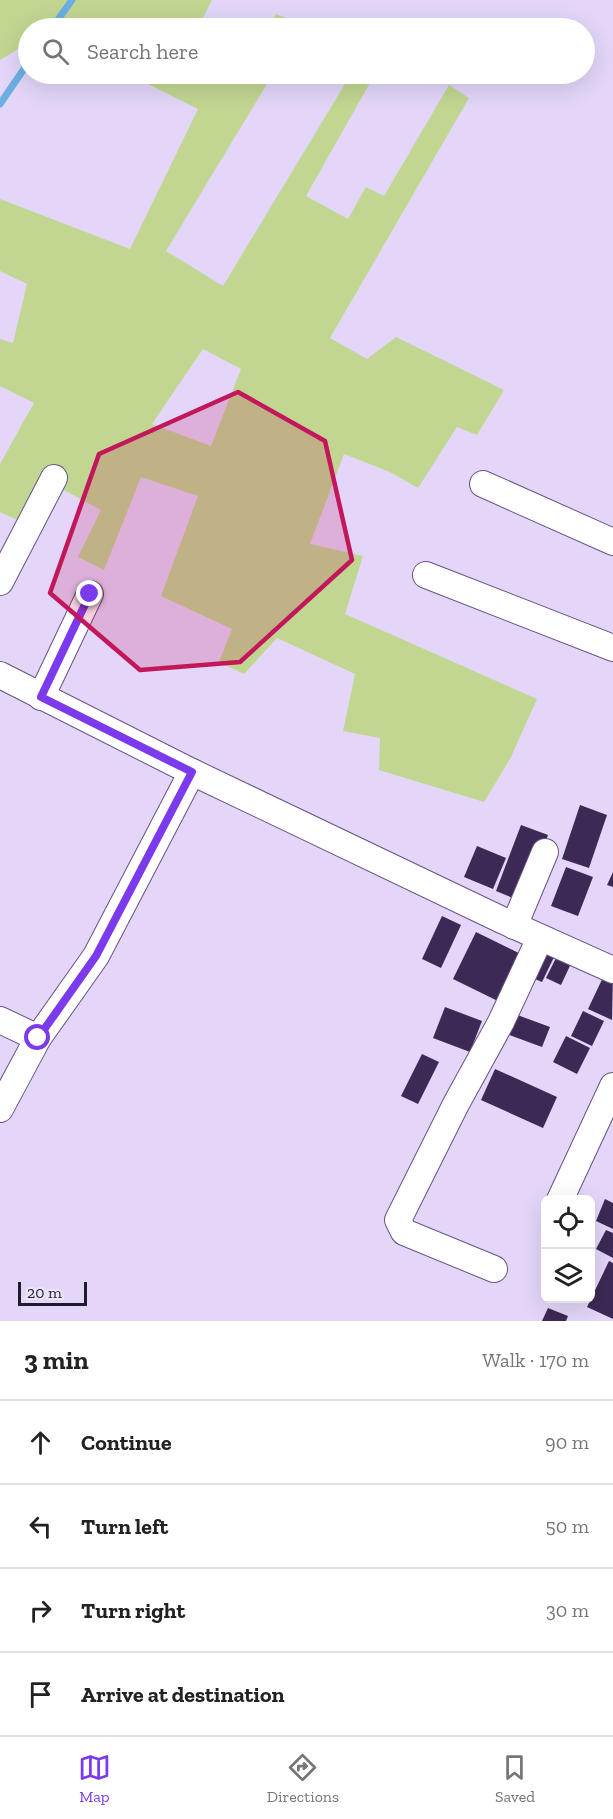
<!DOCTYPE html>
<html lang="en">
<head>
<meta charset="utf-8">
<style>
	:root { --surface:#fff; --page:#f2f2f2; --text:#222; --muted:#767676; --line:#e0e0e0; --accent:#7c3aed }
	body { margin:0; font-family:"Zilla Slab",serif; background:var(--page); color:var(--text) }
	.controls { position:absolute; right:18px; bottom:18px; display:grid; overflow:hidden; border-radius:9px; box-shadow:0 6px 24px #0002 }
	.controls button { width:54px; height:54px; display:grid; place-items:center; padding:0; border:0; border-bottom:2px solid var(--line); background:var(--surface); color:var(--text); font:30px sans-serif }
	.scale { position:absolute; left:18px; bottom:15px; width:69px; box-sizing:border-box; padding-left:6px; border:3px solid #231a2f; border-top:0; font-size:16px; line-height:21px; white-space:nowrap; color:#231a2f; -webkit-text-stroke:4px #eee6fd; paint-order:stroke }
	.stop { position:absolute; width:18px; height:18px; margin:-14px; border:4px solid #7c3aed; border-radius:50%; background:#fff }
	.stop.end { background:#7c3aed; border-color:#fff; box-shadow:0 2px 6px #0008 }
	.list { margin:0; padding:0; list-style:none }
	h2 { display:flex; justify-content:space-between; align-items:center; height:78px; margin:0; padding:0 24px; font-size:26px }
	h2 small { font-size:20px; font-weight:400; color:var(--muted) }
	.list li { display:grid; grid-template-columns:39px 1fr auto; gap:18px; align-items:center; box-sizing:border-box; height:84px; padding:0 24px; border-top:2px solid var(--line) }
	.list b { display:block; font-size:22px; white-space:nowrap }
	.list em { font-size:20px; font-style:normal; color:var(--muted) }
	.icon { flex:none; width:33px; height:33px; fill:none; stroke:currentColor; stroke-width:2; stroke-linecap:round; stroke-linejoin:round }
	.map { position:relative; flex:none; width:613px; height:1321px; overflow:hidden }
	.search { position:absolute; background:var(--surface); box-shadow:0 6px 24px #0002; left:18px; right:18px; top:18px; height:66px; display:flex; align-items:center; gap:15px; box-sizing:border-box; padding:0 21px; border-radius:33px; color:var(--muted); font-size:22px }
	.sheet { height:414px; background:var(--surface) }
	nav { display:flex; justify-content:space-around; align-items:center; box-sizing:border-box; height:84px; border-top:2px solid var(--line); background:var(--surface); font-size:16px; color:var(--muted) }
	nav a { display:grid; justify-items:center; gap:3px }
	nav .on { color:var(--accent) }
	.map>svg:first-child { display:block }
	.green { fill:#c1d791; fill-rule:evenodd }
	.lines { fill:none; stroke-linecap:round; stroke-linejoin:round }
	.stream { stroke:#6bafe3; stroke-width:7 }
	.building { fill:#3c2956 }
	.minor-casing { stroke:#685385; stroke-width:28 }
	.minor { stroke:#fff; stroke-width:26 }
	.route { stroke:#7c3aed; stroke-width:8 }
	.marked { fill:#c2185b; fill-opacity:0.2; stroke:#c2185b; stroke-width:4.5; stroke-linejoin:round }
</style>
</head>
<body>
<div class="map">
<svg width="613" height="1321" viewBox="0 0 613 1321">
	<rect width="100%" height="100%" fill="#e3d6f9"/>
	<g class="green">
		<path d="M 0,0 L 212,0 L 198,28 L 28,28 L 28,43 L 0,60 Z"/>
		<path d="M 276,14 L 303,25 L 301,28 L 268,28 Z"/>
		<path d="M 128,74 L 273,74 L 166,251 L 223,286 L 351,74 L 375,74 L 306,196 L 348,219 L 366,187 L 384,196 L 449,85 L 469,98 L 330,338 L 367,359 L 396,337 L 504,390 L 477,435 L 457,427 L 418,488 L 390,472 L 344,454 L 310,544 L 363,556 L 345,614 L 537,699 L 510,759 L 484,802 L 379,770 L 380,738 L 343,731 L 355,674 L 277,638 L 244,674 L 219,662 L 232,629 L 161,596 L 198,496 L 141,477 L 104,570 L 78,557 L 101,510 L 49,482 L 24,523 L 0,512 L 0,464 L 34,403 L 0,386 L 0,339 L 13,343 L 27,284 L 0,271 L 0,199 L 130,249 L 198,109 ZM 203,349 L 241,369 L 211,446 L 152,424 Z"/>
	</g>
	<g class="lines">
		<g class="stream">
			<path d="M 52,28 L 72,0"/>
			<path d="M 0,104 L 28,63"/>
		</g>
	</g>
	<g class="building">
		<path d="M 580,805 L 607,815 L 589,868 L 562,859 Z"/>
		<path d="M 521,825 L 548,835 L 523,902 L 496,891 Z"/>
		<path d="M 477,846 L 506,858 L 493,889 L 464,877 Z"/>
		<path d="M 566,867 L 593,877 L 578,916 L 551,906 Z"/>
		<path d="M 613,872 L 613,887 L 607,885 Z"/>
		<path d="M 442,916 L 461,925 L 441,968 L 422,959 Z"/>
		<path d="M 476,932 L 529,958 L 506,1005 L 453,979 Z"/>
		<path d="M 544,947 L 556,953 L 542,982 L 530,977 Z"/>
		<path d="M 561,948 L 575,955 L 561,985 L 546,978 Z"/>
		<path d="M 607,969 L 613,972 L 612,1020 L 588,1009 Z"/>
		<path d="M 445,1007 L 482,1021 L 470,1052 L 433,1038 Z"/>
		<path d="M 583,1011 L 604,1021 L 592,1046 L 571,1036 Z"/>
		<path d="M 512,1013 L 550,1027 L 542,1047 L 504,1033 Z"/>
		<path d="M 566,1036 L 590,1048 L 577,1074 L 553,1062 Z"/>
		<path d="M 422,1054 L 439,1062 L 418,1104 L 401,1096 Z"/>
		<path d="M 495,1069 L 557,1097 L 543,1128 L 481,1100 Z"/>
		<path d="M 605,1199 L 613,1203 L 613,1229 L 596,1221 Z"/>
		<path d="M 606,1230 L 613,1233 L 613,1258 L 596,1249 Z"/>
		<path d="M 609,1261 L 613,1263 L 613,1319 L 587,1307 Z"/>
		<path d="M 548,1308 L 568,1316 L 566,1321 L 542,1321 Z"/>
	</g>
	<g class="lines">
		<g class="minor-casing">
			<g id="minor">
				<path d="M 483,484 L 613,542"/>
				<path d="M 426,575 L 613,648"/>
				<path d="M 0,582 L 54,478"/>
				<path d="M 0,675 L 192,772 L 504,921 L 613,970"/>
				<path d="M 41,697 L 90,594"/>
				<path d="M 514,926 L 545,852"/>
				<path d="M 0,1020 L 38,1038"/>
				<path d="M 0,1109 L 38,1038 L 96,956 L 192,772"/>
				<path d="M 560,1200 L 613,1086"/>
				<path d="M 494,1269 L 404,1232 L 398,1220 L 456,1104 L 501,1022 L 540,938"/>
			</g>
		</g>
		<use href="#minor" class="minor"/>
	</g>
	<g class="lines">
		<path class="route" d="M 38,1038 L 96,956 L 192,772 L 41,697 L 90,594"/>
	</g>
	<path class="marked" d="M 238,392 L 325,441 L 352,560 L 240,662 L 140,670 L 50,593 L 99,454 Z"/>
</svg>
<div class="controls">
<button><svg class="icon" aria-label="locate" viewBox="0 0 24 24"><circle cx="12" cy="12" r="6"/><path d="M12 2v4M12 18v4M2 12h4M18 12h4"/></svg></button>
<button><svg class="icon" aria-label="layers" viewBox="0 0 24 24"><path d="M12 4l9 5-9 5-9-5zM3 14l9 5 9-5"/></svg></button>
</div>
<div class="scale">20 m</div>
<div class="stop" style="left:38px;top:1038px"></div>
<div class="stop end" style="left:90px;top:594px"></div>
<div class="search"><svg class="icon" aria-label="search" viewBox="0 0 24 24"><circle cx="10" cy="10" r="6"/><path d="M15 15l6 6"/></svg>Search here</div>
</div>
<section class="sheet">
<h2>3 min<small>Walk · 170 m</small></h2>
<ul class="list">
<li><svg class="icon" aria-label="ahead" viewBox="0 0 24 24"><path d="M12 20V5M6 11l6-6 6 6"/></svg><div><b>Continue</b></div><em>90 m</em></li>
<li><svg class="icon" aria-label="left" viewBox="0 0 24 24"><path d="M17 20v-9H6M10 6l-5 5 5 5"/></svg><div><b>Turn left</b></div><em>50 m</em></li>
<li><svg class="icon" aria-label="right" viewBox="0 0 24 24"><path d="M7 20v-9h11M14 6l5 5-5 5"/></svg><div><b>Turn right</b></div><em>30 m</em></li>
<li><svg class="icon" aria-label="arrive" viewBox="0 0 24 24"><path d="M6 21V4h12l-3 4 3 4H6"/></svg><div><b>Arrive at destination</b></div></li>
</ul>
</section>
<nav>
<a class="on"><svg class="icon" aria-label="map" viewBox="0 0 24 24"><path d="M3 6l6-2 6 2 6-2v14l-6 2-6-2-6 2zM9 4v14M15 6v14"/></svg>Map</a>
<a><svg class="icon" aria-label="directions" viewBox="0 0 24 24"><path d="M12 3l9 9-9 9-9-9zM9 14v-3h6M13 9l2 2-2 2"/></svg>Directions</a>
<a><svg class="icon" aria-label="saved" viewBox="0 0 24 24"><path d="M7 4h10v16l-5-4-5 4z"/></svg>Saved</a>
</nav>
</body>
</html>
